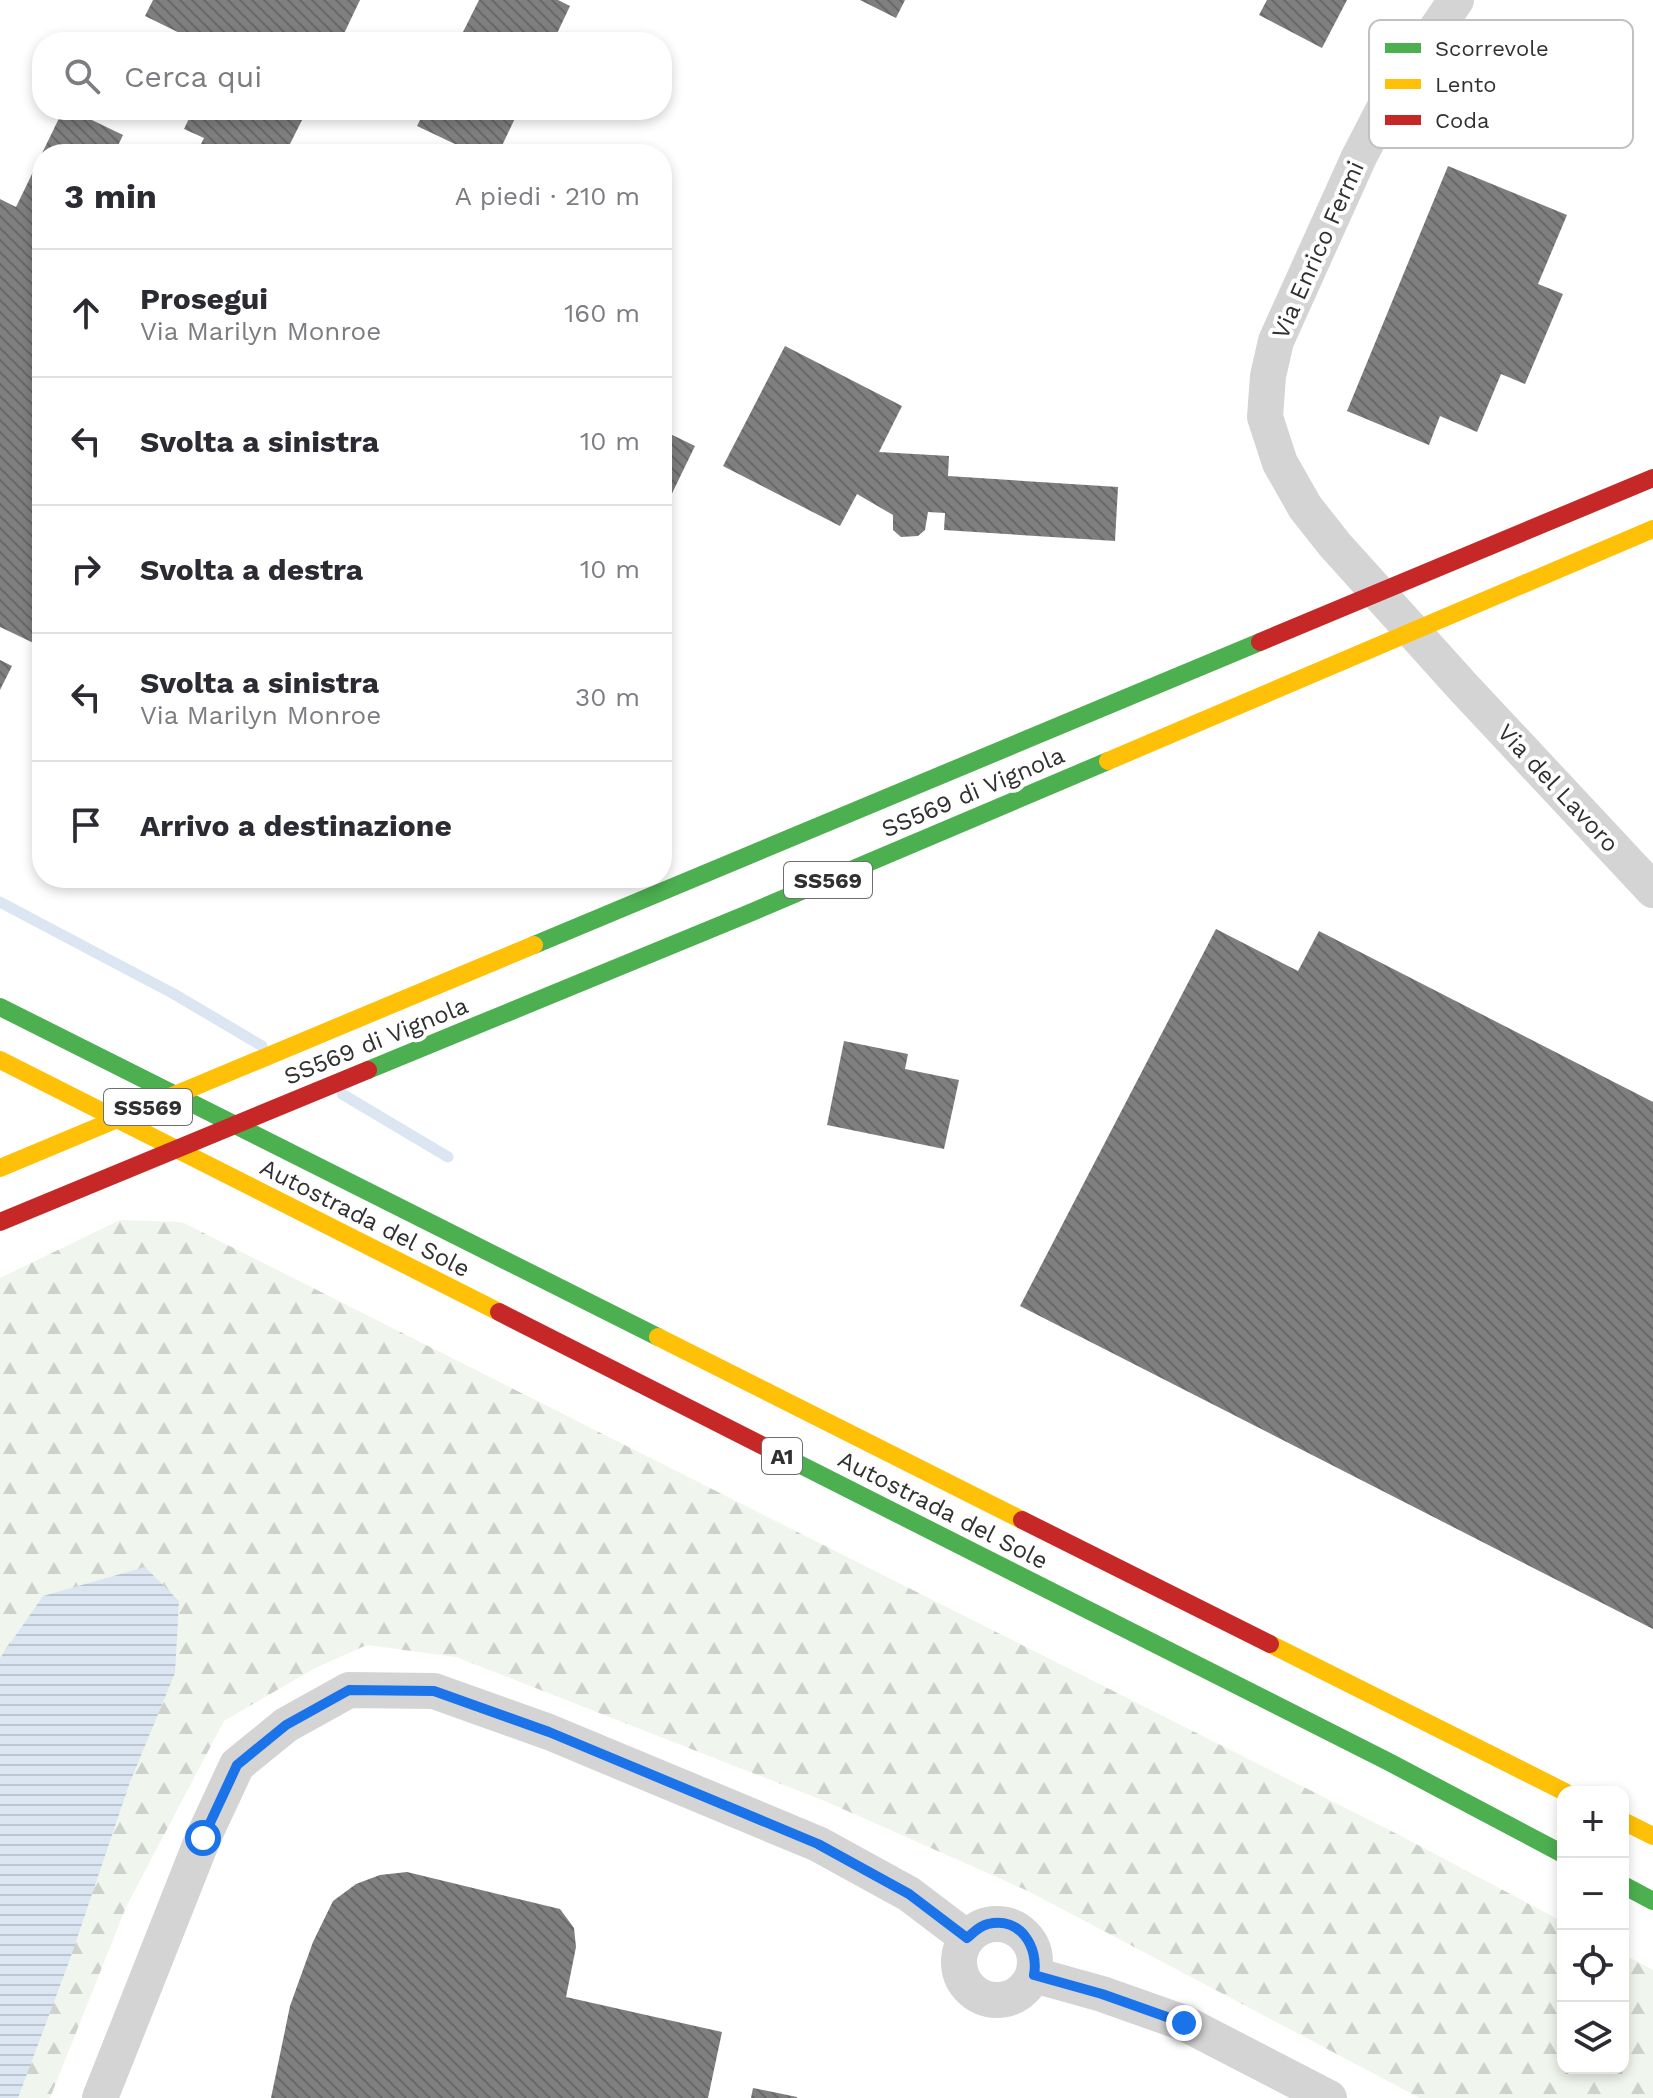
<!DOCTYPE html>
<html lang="it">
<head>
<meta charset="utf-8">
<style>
	:root { --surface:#fff; --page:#f2f2f3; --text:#2b2b33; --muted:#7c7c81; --line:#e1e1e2 }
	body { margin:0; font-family:"Work Sans",sans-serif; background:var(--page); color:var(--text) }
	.controls { position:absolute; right:24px; bottom:24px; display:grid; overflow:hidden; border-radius:16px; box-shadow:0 4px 12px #0003 }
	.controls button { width:72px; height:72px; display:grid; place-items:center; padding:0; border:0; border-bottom:2px solid var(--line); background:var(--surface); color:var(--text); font:40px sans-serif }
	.stop { position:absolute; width:24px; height:24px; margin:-18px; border:6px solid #1a73e8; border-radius:50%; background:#fff }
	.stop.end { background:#1a73e8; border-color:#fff; box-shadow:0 2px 8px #0008 }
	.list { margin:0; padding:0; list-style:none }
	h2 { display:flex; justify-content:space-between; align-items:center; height:104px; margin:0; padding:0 32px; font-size:34px }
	h2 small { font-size:26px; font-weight:400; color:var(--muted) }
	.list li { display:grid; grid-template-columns:52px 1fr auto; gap:24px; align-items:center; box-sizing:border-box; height:128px; padding:0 32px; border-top:2px solid var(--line) }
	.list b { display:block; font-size:30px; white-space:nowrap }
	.list p { margin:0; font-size:26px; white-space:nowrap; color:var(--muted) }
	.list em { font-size:26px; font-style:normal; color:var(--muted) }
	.icon { flex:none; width:44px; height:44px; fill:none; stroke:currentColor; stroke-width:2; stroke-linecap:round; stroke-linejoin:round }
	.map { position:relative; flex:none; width:1653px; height:2098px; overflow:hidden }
	.search { position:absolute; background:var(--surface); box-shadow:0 4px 12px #0003; left:32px; top:32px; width:640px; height:88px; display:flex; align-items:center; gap:20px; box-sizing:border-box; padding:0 28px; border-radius:32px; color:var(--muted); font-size:30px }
	.panel { position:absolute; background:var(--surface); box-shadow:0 4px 12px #0003; left:32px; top:144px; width:640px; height:744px; border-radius:32px }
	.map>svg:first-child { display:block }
	.forest { fill:url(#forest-firs) }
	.water { fill:url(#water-rules) }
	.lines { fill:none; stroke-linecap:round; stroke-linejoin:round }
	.stream { stroke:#dbe6f2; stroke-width:11 }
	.building { fill:url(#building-back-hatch) }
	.street { stroke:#d4d4d4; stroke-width:36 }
	.fast { stroke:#4caf50; stroke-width:18 }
	.slow { stroke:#ffc107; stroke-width:18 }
	.jam { stroke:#c62828; stroke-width:18 }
	.fast-bridge { stroke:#4caf50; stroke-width:18 }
	.slow-bridge { stroke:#ffc107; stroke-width:18 }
	.jam-bridge { stroke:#c62828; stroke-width:18 }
	.route { stroke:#1a73e8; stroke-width:10 }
	.labels { text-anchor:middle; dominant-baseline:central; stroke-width:8; stroke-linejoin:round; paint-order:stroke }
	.shield { fill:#fff; stroke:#6e6e6e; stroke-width:2 }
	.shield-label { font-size:22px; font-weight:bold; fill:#303030 }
	.street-label { font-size:24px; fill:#303030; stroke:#fff }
	.key { fill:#fff; stroke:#c1c1c1; stroke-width:2 }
	.key-label { font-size:22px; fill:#303030 }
</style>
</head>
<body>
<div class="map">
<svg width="1653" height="2098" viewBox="0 0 1653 2098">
	<defs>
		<pattern id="forest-firs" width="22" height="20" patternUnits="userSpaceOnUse" patternTransform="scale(2)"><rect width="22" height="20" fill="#f0f5ed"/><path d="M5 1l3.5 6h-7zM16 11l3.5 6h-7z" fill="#ced2cc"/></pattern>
		<pattern id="water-rules" width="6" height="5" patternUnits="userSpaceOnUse" patternTransform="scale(2)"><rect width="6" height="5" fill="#dbe6f2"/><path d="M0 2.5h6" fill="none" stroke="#bcc6d0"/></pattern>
		<pattern id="building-back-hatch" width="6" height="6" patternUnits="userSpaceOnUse" patternTransform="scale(2)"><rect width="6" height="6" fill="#7f7f7f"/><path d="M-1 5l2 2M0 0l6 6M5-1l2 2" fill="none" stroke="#686868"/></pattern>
	</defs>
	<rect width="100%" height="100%" fill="#fff"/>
	<path class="forest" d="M 120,1220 L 182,1222 L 1401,1836 L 1563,1922 L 1563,2068 L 1623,2068 L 1623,1954 L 1653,1970 L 1653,2098 L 1420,2098 L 1028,1891 L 827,1802 L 456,1657 L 367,1645 L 315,1668 L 224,1721 L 126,1907 L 50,2098 L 0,2098 L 0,1278 Z"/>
	<path class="water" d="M 145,1567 L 179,1601 L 175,1673 L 130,1782 L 70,1959 L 18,2098 L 0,2098 L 0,1658 L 43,1596 Z"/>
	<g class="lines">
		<g class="stream">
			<path d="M 0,902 L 174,994 L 262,1046"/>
			<path d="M 342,1094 L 448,1157"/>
		</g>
	</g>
	<g class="building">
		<path d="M 153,0 L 360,0 L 340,42 L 198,42 L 145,16 Z"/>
		<path d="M 479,0 L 558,0 L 570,6 L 553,42 L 458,42 Z"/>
		<path d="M 860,0 L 905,0 L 896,18 Z"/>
		<path d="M 1267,0 L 1347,0 L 1322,48 L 1259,15 Z"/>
		<path d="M 63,110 L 71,110 L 123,135 L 114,154 L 42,154 L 42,647 L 0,627 L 0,199 L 16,207 Z"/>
		<path d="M 193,110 L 307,110 L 285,154 L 196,154 L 204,138 L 184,129 Z"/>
		<path d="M 425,110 L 519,110 L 498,154 L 476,154 L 417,126 Z"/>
		<path d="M 1448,166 L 1567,215 L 1538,284 L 1563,294 L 1525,384 L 1501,374 L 1477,432 L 1440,416 L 1429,445 L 1347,411 Z"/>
		<path d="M 785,346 L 902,406 L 879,452 L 949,456 L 948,476 L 1118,487 L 1115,541 L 944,530 L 945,513 L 928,512 L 925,530 L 918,536 L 901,537 L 893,530 L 893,515 L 857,494 L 840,526 L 723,466 Z"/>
		<path d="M 662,430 L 695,446 L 662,514 Z"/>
		<path d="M 0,660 L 12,666 L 0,690 Z"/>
		<path d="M 1216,929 L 1298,971 L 1319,931 L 1653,1102 L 1653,1629 L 1020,1306 Z"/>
		<path d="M 844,1041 L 908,1054 L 905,1069 L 959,1080 L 944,1149 L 827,1125 Z"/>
		<path d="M 407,1872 L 560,1909 L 574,1928 L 576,1947 L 566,1997 L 722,2032 L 708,2098 L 271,2098 L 290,2006 L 313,1942 L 333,1901 L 356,1884 L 380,1875 Z"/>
		<path d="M 753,2088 L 797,2097 L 797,2098 L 751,2098 Z"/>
	</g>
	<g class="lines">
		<g class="street">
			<path d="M 1456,0 L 1390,97 L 1359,157 L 1276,341 L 1268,376 L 1265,417 L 1280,463 L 1305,507 L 1335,545 L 1463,687 L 1653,890"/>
			<circle cx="997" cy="1962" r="38"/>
			<path d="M 1034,1975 L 1102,1994 L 1184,2023 L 1329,2098"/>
			<path d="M 100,2098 L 203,1838 L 237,1765 L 286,1725 L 349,1690 L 434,1691 L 549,1732 L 818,1844 L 909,1894 L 967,1938"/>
		</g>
		<g class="fast">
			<path d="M 0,1007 L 658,1337"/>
			<path d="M 791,1460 L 1389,1762 L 1563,1854"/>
			<path d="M 1623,1885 L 1653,1901"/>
		</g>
		<g class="slow">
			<path d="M 0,1060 L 499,1312"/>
			<path d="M 658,1337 L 1022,1520"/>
			<path d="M 1270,1644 L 1565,1792"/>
			<path d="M 1623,1821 L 1653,1836"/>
		</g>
		<g class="jam">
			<path d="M 499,1312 L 791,1460"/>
			<path d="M 1022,1520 L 1270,1644"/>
		</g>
		<g class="fast-bridge">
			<path d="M 534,945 L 1260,642"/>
			<path d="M 368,1070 L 745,915 L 1108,761"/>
		</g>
		<g class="slow-bridge">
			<path d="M 1108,761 L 1653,529"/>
			<path d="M 0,1168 L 534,945"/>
		</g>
		<g class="jam-bridge">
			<path d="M 1260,642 L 1653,478"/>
			<path d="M 0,1222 L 368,1070"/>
		</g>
	</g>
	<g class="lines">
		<path class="route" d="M 203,1838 L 237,1765 L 286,1725 L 349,1690 L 434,1691 L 549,1732 L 818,1844 L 909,1894 L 967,1938 C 973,1933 979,1926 988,1924 C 1020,1916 1039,1947 1034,1975 L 1102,1994 L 1184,2023"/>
	</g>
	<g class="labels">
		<g class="shield">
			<rect x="784" y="862" width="88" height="36" rx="6"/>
			<rect x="104" y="1089" width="88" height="36" rx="6"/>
			<rect x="762" y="1438" width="40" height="36" rx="6"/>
		</g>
		<g class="shield-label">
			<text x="828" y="880">SS569</text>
			<text x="148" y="1107">SS569</text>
			<text x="782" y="1456">A1</text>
		</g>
		<g class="street-label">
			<text transform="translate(1318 250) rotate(-66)">Via Enrico Fermi</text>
			<text transform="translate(1558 788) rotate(47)">Via del Lavoro</text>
			<text transform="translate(973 792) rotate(-23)">SS569 di Vignola</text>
			<text transform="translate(376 1041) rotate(-22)">SS569 di Vignola</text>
			<text transform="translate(365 1218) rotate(27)">Autostrada del Sole</text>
			<text transform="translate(943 1510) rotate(27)">Autostrada del Sole</text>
		</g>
	</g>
	<rect x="1369" y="20" width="264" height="128" rx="12" class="key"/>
	<rect x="1385" y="43" width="36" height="10" fill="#4caf50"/>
	<rect x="1385" y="79" width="36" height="10" fill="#ffc107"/>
	<rect x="1385" y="115" width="36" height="10" fill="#c62828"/>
	<g class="key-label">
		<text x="1435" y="56">Scorrevole</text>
		<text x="1435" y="92">Lento</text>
		<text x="1435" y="128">Coda</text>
	</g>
</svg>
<div class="controls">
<button>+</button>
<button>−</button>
<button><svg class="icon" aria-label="locate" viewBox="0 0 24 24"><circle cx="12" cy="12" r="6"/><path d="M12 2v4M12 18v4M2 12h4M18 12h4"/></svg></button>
<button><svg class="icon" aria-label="layers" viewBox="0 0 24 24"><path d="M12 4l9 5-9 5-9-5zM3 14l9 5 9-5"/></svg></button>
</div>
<div class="stop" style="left:203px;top:1838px"></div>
<div class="stop end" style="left:1184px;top:2023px"></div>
<div class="search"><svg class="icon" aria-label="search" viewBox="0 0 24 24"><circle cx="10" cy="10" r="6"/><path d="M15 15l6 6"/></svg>Cerca qui</div>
<section class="panel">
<h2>3 min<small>A piedi · 210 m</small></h2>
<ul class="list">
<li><svg class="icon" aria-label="ahead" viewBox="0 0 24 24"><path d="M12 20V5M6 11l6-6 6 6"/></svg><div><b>Prosegui</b><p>Via Marilyn Monroe</p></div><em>160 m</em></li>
<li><svg class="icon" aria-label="left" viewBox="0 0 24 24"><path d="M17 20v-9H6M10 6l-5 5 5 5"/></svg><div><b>Svolta a sinistra</b></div><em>10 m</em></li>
<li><svg class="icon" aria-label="right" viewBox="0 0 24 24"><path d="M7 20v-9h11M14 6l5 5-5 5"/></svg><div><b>Svolta a destra</b></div><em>10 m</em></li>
<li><svg class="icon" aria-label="left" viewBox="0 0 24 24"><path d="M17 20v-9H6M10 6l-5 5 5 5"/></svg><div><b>Svolta a sinistra</b><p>Via Marilyn Monroe</p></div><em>30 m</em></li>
<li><svg class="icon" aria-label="arrive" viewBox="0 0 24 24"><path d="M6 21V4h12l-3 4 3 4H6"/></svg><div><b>Arrivo a destinazione</b></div></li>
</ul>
</section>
</div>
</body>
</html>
